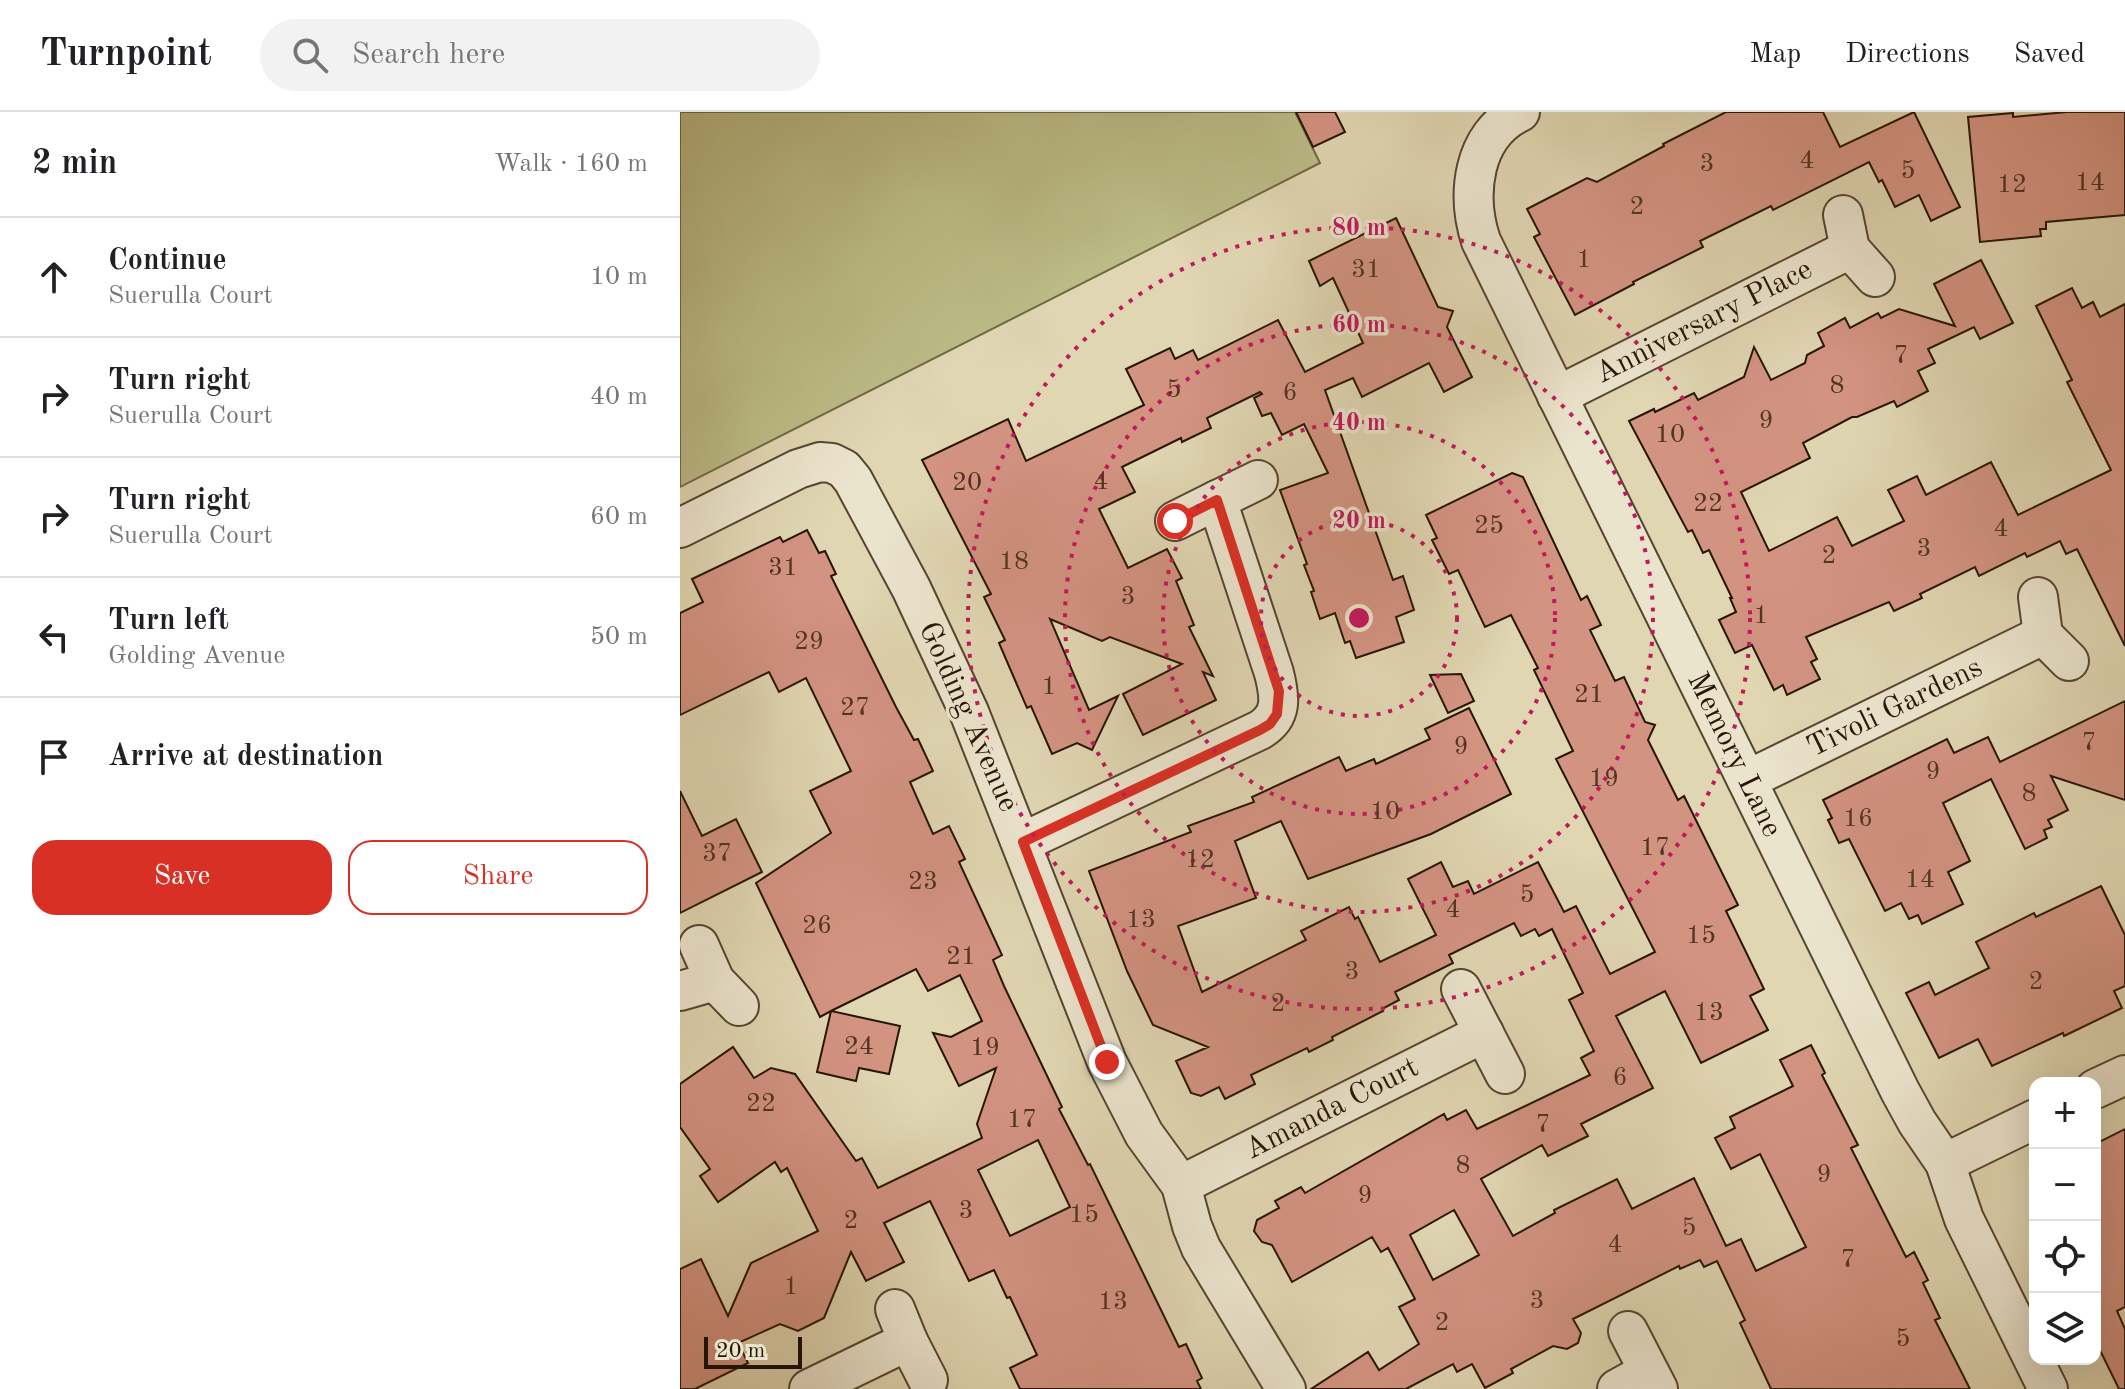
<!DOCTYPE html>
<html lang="en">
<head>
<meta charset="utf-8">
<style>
	:root { --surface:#fff; --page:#f2f2f2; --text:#202124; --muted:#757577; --line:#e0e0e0; --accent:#d93025 }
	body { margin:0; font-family:"Old Standard TT",serif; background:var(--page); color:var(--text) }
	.controls { position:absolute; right:24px; bottom:24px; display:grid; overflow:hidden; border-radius:16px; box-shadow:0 8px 32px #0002 }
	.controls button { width:72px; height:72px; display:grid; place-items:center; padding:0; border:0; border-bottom:2px solid var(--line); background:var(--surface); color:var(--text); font:40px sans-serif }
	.scale { position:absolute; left:24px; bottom:20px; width:98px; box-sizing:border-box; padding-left:8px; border:4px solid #271504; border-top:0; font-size:22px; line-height:28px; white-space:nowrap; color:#271504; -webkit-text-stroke:6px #ebe4cd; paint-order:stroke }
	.stop { position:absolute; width:24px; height:24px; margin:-18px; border:6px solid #d93025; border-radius:50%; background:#fff }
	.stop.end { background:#d93025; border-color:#fff; box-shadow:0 2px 8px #0008 }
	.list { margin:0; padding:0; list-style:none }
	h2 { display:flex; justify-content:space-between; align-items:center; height:104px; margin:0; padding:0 32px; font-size:34px }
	h2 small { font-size:26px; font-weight:400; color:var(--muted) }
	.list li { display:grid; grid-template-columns:52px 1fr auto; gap:24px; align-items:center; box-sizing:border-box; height:120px; padding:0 32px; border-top:2px solid var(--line) }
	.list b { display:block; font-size:30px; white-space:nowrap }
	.list p { margin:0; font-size:26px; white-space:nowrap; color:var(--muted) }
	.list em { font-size:26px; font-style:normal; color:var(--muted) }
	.actions { display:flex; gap:16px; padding:24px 32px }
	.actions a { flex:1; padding:18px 0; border:2px solid var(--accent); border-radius:24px; text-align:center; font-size:28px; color:var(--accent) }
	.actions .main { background:var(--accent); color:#fff }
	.icon { flex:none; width:44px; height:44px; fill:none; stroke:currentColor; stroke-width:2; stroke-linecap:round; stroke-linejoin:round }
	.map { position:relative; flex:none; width:1445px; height:1277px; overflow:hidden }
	header { display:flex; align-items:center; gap:48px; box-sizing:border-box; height:112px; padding:0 40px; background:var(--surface); border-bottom:2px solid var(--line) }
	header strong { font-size:38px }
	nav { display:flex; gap:44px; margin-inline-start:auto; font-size:28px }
	.search { width:560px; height:72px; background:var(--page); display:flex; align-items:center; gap:20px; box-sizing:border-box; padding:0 28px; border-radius:44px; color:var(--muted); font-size:30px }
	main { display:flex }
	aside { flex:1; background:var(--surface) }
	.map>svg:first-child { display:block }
	.green { fill:#bbbb87; stroke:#716846; stroke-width:2 }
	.building { fill:#d39381; stroke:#271504; stroke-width:2; fill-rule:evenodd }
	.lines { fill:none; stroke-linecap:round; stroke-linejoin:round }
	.minor-casing { stroke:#554530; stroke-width:42 }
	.minor { stroke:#ebe4cd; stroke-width:38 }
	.route { stroke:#d93025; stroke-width:10 }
	.ring { fill:none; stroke:#c2185b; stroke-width:4; stroke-dasharray:4 8 }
	.labels { text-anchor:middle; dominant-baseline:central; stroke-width:7; stroke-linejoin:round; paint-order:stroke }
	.number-label { font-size:26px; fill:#523423 }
	.street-label { font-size:30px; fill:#271504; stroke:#ebe4cd }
	.centre { fill:#c2185b; stroke:#ebe4cd; stroke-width:4 }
	.ring-label { font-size:24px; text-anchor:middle; font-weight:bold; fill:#c2185b; stroke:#ebe4cd; stroke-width:7; stroke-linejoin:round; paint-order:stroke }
</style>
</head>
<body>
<header>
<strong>Turnpoint</strong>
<div class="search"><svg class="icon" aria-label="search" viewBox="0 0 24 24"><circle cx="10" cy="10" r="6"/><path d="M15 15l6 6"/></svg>Search here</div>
<nav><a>Map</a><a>Directions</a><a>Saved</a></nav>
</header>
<main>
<aside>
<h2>2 min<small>Walk · 160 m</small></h2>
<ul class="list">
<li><svg class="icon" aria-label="ahead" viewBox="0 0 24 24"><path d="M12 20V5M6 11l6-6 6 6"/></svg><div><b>Continue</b><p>Suerulla Court</p></div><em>10 m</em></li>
<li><svg class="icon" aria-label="right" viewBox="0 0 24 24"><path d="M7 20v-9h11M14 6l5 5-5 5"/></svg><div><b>Turn right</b><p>Suerulla Court</p></div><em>40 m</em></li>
<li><svg class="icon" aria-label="right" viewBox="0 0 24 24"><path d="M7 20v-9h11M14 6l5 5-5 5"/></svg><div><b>Turn right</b><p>Suerulla Court</p></div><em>60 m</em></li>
<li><svg class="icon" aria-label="left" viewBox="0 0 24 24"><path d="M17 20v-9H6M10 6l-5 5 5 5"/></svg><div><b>Turn left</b><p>Golding Avenue</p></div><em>50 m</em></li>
<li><svg class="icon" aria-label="arrive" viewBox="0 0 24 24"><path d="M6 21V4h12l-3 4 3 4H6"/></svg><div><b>Arrive at destination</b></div></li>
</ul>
<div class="actions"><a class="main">Save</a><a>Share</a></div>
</aside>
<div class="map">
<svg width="1445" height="1277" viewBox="0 0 1445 1277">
	<rect width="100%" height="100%" fill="#e0d6b2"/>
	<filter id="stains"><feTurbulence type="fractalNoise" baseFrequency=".0025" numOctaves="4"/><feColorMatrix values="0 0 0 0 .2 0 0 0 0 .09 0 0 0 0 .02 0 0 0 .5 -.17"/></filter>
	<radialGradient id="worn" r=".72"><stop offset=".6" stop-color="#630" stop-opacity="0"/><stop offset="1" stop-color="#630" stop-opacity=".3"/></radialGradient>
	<path class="green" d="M 0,0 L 615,0 L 640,51 L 0,375 Z"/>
	<g class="building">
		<path d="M 616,0 L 655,0 L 665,20 L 633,35 Z"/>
		<path d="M 1046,0 L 1143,0 L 1160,35 L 1234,0 L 1280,95 L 1251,109 L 1239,83 L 1215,95 L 1202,68 L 1199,70 L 1189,50 L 1093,98 L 1091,94 L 1020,129 L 1023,135 L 953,170 L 954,172 L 895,203 L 854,125 L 860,122 L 847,97 L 907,66 L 917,70 L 984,34 L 983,32 Z"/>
		<path d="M 1387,0 L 1445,0 L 1445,103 L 1366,110 L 1366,117 L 1360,117 L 1361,124 L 1300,130 L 1288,5 L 1333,1 L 1333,5 Z"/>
		<path d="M 716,106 L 758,195 L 773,199 L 767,215 L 792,265 L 764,280 L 749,251 L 682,285 L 673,266 L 645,278 L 713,468 L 723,464 L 734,498 L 716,505 L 724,530 L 676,546 L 670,529 L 665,531 L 655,501 L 640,507 L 631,480 L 634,479 L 624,453 L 627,452 L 600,378 L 648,361 L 624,312 L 602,323 L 591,301 L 582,304 L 574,286 L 582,282 L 580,280 L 527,306 L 531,316 L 502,330 L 501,326 L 442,355 L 455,380 L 419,397 L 448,456 L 487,437 L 502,466 L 496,469 L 514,513 L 509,515 L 533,564 L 523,560 L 536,588 L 463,623 L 443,582 L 502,552 L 430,525 L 422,529 L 370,507 L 409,598 L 438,584 L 412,638 L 397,631 L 372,642 L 351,594 L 347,596 L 319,531 L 325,528 L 304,485 L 311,482 L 242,348 L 328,307 L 346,349 L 464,293 L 446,257 L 490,236 L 495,247 L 513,238 L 518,248 L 598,208 L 625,260 L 683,231 L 653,166 L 640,174 L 629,149 Z"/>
		<path d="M 1301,148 L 1333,211 L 1300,227 L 1294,215 L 1248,237 L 1255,251 L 1238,259 L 1248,279 L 1217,295 L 1214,289 L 1177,305 L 1172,305 L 1123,331 L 1130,346 L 1061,380 L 1089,439 L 1157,405 L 1172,434 L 1224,409 L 1208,378 L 1237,364 L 1246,383 L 1311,350 L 1338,403 L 1431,358 L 1387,270 L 1392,268 L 1356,194 L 1392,176 L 1402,196 L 1413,190 L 1420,205 L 1445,192 L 1445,534 L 1397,437 L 1386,442 L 1380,429 L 1347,445 L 1345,441 L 1299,464 L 1295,455 L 1240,482 L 1242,486 L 1214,499 L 1209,490 L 1126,525 L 1137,547 L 1131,550 L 1140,567 L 1107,583 L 1103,573 L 1094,578 L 1072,533 L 1055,541 L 1039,508 L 1056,500 L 1050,486 L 1052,486 L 1029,438 L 1023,441 L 1012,418 L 1008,420 L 949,309 L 974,297 L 975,300 L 1014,281 L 1018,288 L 1064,265 L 1074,235 L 1091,268 L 1125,251 L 1127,243 L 1144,234 L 1138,221 L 1165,206 L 1170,216 L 1198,201 L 1201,206 L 1219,197 L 1275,214 L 1254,172 Z"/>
		<path d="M 832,361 L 843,365 L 901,488 L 907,484 L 921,513 L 910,518 L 935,569 L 944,565 L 965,610 L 975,613 L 968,628 L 998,688 L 1004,684 L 1058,793 L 1046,799 L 1084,877 L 1070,884 L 1088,918 L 1021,951 L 985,879 L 936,904 L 973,976 L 901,1012 L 908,1024 L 868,1044 L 862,1033 L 801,1067 L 833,1124 L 875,1101 L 874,1098 L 937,1067 L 952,1097 L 1014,1066 L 1046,1134 L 1061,1127 L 1076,1159 L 1126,1135 L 1080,1042 L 1051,1057 L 1035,1026 L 1055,1016 L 1050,1005 L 1113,974 L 1100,948 L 1131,933 L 1145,961 L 1142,963 L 1178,1033 L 1171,1036 L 1226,1145 L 1234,1140 L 1248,1168 L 1243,1171 L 1260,1206 L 1255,1208 L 1290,1277 L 1091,1277 L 1060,1211 L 1065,1208 L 1037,1149 L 1024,1155 L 1020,1148 L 1000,1157 L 999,1154 L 893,1207 L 901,1221 L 898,1231 L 887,1237 L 873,1234 L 831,1257 L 833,1261 L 805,1276 L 792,1252 L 777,1260 L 773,1252 L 726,1277 L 631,1277 L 688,1240 L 699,1258 L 739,1232 L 719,1195 L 735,1187 L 708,1136 L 701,1140 L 692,1125 L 612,1170 L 592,1133 L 582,1130 L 574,1119 L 577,1108 L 599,1096 L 595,1089 L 621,1075 L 625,1081 L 764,1002 L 767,1008 L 786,998 L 797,1017 L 910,963 L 901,946 L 914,939 L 889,888 L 903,881 L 872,817 L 859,824 L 855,817 L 841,824 L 834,811 L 769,843 L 773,851 L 715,880 L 719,888 L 702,897 L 703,899 L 652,925 L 653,928 L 629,940 L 627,936 L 571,963 L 575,972 L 545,987 L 539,975 L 521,984 L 511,981 L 496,949 L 528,935 L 473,913 L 447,859 L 409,759 L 511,720 L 508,714 L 574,690 L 572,685 L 659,645 L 666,659 L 694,647 L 696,652 L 750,627 L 745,617 L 789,596 L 831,682 L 751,722 L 628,767 L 601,709 L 555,729 L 576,786 L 498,814 L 522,880 L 626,828 L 621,819 L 669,795 L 675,807 L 678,805 L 700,850 L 756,823 L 728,767 L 761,750 L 773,775 L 788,769 L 794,782 L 858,750 L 884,800 L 896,794 L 930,862 L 975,840 L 876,647 L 893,639 L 854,558 L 858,556 L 831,503 L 805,515 L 778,458 L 769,462 L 752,428 L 757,426 L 746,403 ZM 774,1098 L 799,1143 L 753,1168 L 730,1123 Z"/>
		<path d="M 127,418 L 139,441 L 145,439 L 156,462 L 151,464 L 216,595 L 234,628 L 238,627 L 253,659 L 230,670 L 253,722 L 269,714 L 285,747 L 279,750 L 322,843 L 313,848 L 324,874 L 382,995 L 379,997 L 408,1053 L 410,1052 L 499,1235 L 506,1232 L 522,1266 L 517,1269 L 521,1277 L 340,1277 L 330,1256 L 357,1243 L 330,1185 L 327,1186 L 314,1158 L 289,1169 L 250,1089 L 204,1111 L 224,1150 L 186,1169 L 171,1140 L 144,1206 L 118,1219 L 100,1212 L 58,1231 L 68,1251 L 15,1277 L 0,1277 L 0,1157 L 21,1147 L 48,1204 L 71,1151 L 138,1119 L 107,1056 L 101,1060 L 95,1050 L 38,1090 L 20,1064 L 30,1057 L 0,1015 L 0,972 L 53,935 L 74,966 L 91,956 L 115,962 L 176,1049 L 182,1046 L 198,1076 L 302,1026 L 297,1012 L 316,956 L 279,974 L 253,921 L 271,925 L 302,909 L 280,863 L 248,879 L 236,857 L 151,899 L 220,914 L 209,962 L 179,956 L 176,969 L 137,960 L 151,899 L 140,905 L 76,771 L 151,721 L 130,679 L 171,659 L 126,566 L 99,580 L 89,560 L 0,603 L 0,501 L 23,490 L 12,467 L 100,425 L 103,430 ZM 358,1028 L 390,1095 L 330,1124 L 298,1058 Z"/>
		<path d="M 781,562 L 794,589 L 768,601 L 750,563 Z"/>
		<path d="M 1445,589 L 1445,688 L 1371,664 L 1388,698 L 1368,708 L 1372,715 L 1364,718 L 1367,726 L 1345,737 L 1311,667 L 1263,691 L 1290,749 L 1268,760 L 1283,792 L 1242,812 L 1238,803 L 1229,807 L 1221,791 L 1205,799 L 1169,727 L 1159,731 L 1148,708 L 1152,706 L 1143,688 L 1267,627 L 1274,641 L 1308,625 L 1320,650 Z"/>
		<path d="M 0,679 L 22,724 L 56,707 L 82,760 L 0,801 Z"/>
		<path d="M 1421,774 L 1445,823 L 1445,874 L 1434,879 L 1442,896 L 1384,924 L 1383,921 L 1312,954 L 1298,927 L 1259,946 L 1226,881 L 1249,870 L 1255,883 L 1309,856 L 1296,830 L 1354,801 L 1356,805 Z"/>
		<path d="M 1445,1017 L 1445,1195 L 1437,1199 L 1445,1217 L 1445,1277 L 1439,1277 L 1415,1228 L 1415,1032 Z"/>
	</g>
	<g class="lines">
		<g class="minor-casing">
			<g id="minor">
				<path d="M 840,0 C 792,23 786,83 801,129 L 1220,979 L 1237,1010 L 1265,1051 L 1284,1107 L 1368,1277"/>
				<path d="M 1163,103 L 1170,137 L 1195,165"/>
				<path d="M 877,284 L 1170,137"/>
				<path d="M 495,409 L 537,388"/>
				<path d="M 0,416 L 118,357 L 140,350 L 152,351 L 164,357 L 173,368 L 231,476 L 289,600 L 427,950 L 464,1022 L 501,1073 L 512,1114 L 521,1136 L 606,1277"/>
				<path d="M 1358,485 L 1363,523 L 1389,549"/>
				<path d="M 1067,668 L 1363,523"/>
				<path d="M 343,730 L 580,618 C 603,604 600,585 594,561 L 537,388 L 578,368"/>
				<path d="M 19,833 L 35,869 L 59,894"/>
				<path d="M 781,877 L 825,962"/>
				<path d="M 0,879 L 35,869"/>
				<path d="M 1415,977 L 1445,963"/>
				<path d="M 1265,1051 L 1355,1007"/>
				<path d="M 501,1073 L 804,921"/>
				<path d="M 215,1197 L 228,1229"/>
				<path d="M 948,1219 L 978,1277"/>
				<path d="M 129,1277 L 228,1229 L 248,1268"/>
				<path d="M 937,1277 L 968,1260"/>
			</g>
		</g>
		<use href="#minor" class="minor"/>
	</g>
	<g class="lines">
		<path class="route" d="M 427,950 L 343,730 L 580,618 L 590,612 L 597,602 L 599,579 L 537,388 L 495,409"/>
	</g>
	<g class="ring">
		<circle cx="679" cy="506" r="98"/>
		<circle cx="679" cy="506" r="196"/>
		<circle cx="679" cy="506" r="294"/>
		<circle cx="679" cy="506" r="391"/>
	</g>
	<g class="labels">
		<g class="number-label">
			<text x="1127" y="49">4</text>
			<text x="1027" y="52">3</text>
			<text x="1228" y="59">5</text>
			<text x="1410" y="71">14</text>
			<text x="1332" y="73">12</text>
			<text x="957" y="95">2</text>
			<text x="904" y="148">1</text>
			<text x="686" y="158">31</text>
			<text x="1221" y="244">7</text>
			<text x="1157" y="274">8</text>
			<text x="494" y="278">5</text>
			<text x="610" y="281">6</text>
			<text x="1086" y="309">9</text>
			<text x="990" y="323">10</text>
			<text x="421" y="370">4</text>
			<text x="287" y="371">20</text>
			<text x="1028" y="392">22</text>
			<text x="809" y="414">25</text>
			<text x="1321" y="417">4</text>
			<text x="1244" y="437">3</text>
			<text x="1149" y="444">2</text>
			<text x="334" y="450">18</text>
			<text x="103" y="456">31</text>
			<text x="448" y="485">3</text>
			<text x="1081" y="504">1</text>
			<text x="129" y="530">29</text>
			<text x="369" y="575">1</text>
			<text x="909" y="583">21</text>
			<text x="175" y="596">27</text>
			<text x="1409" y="631">7</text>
			<text x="781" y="635">9</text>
			<text x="1253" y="660">9</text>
			<text x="924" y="667">19</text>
			<text x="1349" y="682">8</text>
			<text x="705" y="700">10</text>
			<text x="1178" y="707">16</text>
			<text x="975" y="736">17</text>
			<text x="37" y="742">37</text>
			<text x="520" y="748">12</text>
			<text x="1240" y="768">14</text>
			<text x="243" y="770">23</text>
			<text x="847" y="783">5</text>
			<text x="773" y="798">4</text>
			<text x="461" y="808">13</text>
			<text x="137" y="814">26</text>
			<text x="1021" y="824">15</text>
			<text x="281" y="845">21</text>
			<text x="672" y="860">3</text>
			<text x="1356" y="870">2</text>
			<text x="598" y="892">2</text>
			<text x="1029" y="901">13</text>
			<text x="179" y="935">24</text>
			<text x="305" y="936">19</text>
			<text x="940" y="966">6</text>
			<text x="81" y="992">22</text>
			<text x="342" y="1008">17</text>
			<text x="863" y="1013">7</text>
			<text x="783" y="1054">8</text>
			<text x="1144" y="1063">9</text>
			<text x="685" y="1084">9</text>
			<text x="286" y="1099">3</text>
			<text x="404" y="1103">15</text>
			<text x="171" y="1109">2</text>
			<text x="1009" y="1116">5</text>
			<text x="935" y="1133">4</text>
			<text x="1168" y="1148">7</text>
			<text x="111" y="1175">1</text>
			<text x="857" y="1189">3</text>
			<text x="433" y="1190">13</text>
			<text x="762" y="1211">2</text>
			<text x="1223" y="1227">5</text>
		</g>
		<g class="street-label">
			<text transform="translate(1024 210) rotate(-27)">Anniversary Place</text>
			<text transform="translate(1215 596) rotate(-26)">Tivoli Gardens</text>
			<text transform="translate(288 605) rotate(66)">Golding Avenue</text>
			<text transform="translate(1054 643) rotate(64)">Memory Lane</text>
			<text transform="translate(652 997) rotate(-27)">Amanda Court</text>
		</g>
	</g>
	<circle cx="679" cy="506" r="12" class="centre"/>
	<g class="ring-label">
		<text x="679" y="123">80 m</text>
		<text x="679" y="220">60 m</text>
		<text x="679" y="318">40 m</text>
		<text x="679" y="416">20 m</text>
	</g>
	<rect width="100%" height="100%" filter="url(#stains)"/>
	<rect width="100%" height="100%" fill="url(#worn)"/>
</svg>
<div class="controls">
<button>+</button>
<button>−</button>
<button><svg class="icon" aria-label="locate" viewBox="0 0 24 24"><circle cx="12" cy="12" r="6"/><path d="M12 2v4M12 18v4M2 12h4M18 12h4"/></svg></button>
<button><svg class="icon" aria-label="layers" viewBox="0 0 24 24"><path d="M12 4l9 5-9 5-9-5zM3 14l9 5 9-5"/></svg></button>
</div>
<div class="scale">20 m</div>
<div class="stop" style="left:495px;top:409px"></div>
<div class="stop end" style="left:427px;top:950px"></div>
</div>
</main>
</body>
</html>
